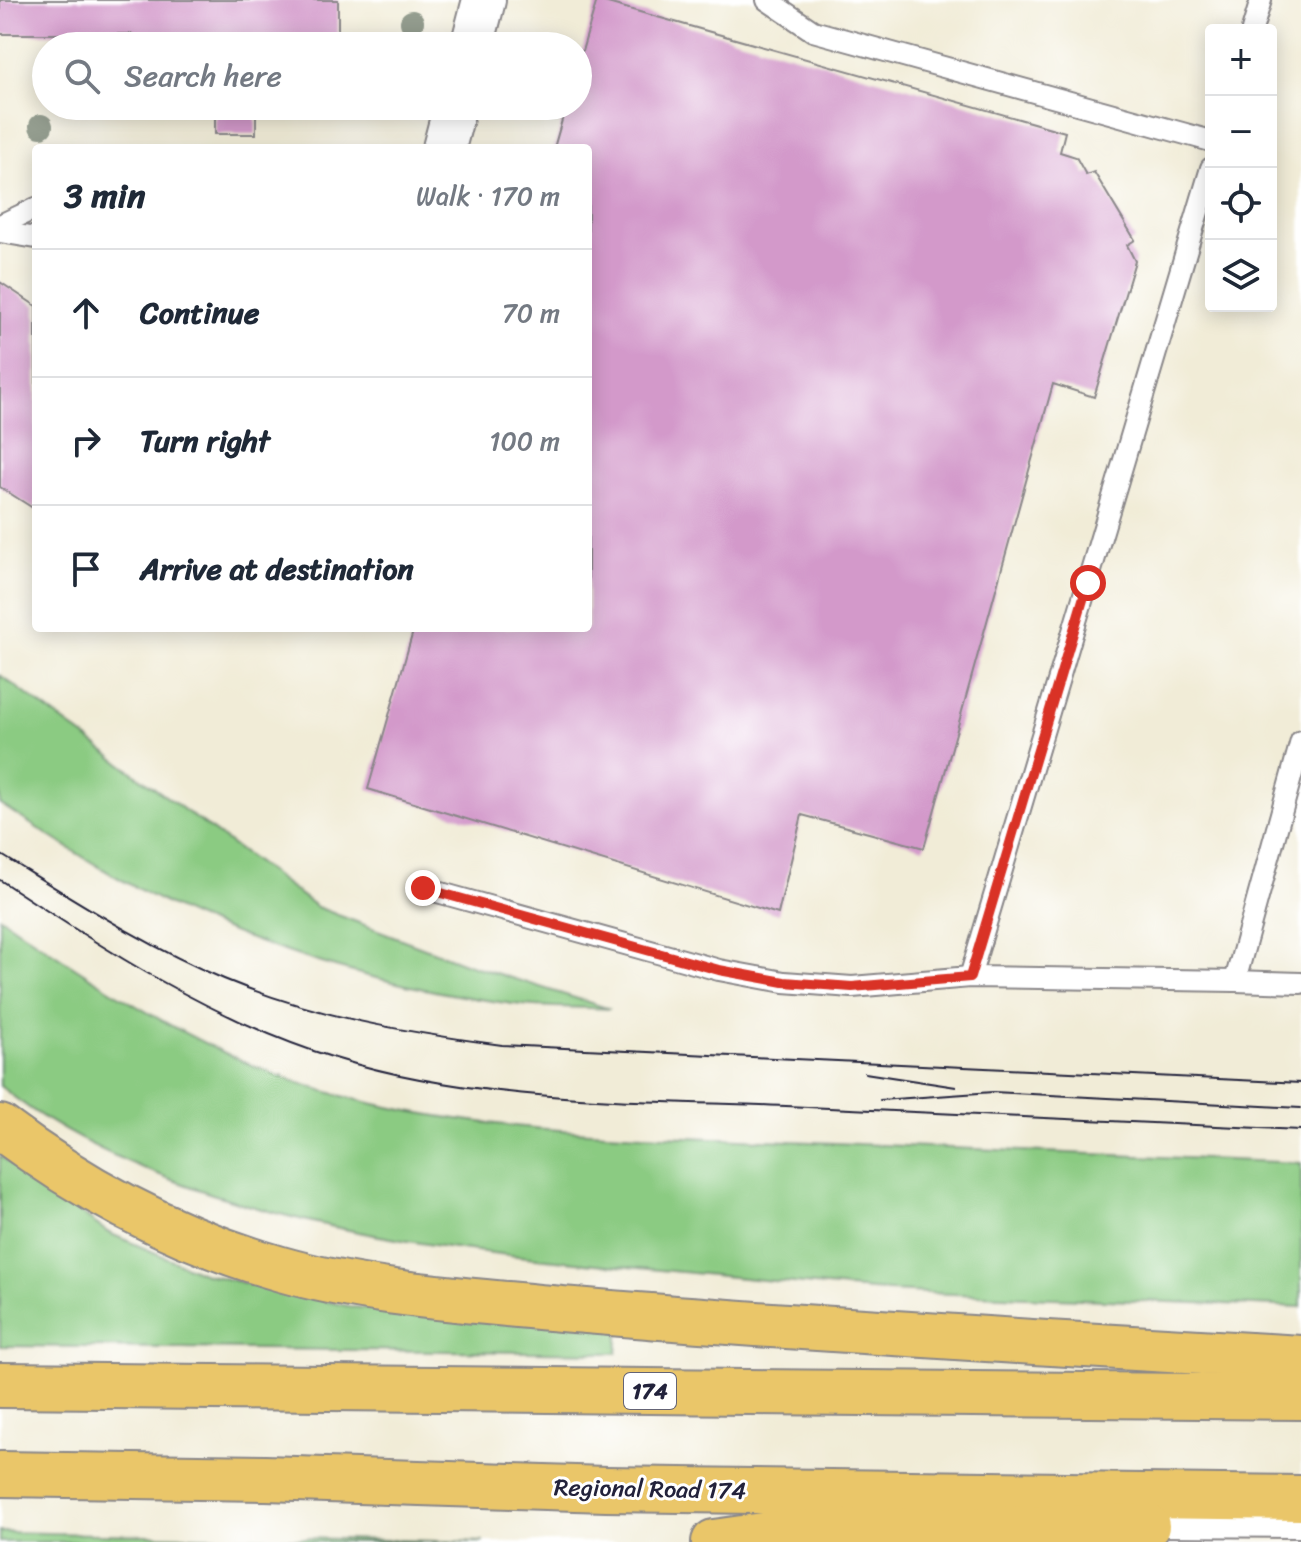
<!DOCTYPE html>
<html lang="en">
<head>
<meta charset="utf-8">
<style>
	:root { --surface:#fff; --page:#f6f6f7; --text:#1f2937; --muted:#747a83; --line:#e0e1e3 }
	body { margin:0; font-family:Sriracha,sans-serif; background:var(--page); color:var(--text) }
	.controls { position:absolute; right:24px; top:24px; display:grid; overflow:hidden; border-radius:8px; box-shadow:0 4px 20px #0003 }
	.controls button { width:72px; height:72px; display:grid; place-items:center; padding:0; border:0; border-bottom:2px solid var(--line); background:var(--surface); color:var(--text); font:40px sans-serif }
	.stop { position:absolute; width:24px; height:24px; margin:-18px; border:6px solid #d93025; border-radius:50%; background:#fff }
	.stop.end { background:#d93025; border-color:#fff; box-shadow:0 2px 8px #0008 }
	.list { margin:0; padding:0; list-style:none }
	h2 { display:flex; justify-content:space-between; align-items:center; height:104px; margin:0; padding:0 32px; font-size:34px }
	h2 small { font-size:26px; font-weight:400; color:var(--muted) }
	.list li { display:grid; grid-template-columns:52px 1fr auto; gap:24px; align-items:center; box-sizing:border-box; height:128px; padding:0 32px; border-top:2px solid var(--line) }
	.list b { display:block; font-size:30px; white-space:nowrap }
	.list em { font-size:26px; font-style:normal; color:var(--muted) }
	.icon { flex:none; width:44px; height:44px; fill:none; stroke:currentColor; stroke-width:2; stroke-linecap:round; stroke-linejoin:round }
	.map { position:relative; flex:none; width:1301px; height:1542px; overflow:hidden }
	.search { position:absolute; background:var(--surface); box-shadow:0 4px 20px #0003; left:32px; top:32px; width:560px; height:88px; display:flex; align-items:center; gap:20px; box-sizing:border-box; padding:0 28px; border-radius:44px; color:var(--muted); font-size:30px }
	.panel { position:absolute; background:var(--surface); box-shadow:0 4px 20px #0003; left:32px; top:144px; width:560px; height:488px; border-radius:8px }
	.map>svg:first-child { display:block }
	.green { fill:#8bcb82; stroke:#56765e; stroke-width:2 }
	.building { fill:#d399ca }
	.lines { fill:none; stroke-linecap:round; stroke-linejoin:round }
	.lane-casing { stroke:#8a8789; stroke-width:24 }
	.street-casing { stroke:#8a8789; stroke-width:46 }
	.highway-casing { stroke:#8a8789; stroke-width:48 }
	.lane { stroke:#fff; stroke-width:20 }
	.street { stroke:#fff; stroke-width:42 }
	.highway { stroke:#eac669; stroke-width:44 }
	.tram { stroke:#22223b; stroke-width:2 }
	.tree { fill:#949d8f }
	.route { stroke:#d93025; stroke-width:10 }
	.labels { text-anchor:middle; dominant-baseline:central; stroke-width:6; stroke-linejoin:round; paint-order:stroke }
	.shield { fill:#fff; stroke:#646476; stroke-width:2 }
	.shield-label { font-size:22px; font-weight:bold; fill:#22223b }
	.street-label { font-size:24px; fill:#22223b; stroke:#fff }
</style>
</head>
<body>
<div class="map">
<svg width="1301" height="1542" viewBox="0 0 1301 1542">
	<rect width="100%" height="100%" fill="#fff"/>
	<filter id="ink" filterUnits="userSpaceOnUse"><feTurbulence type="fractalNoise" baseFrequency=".0125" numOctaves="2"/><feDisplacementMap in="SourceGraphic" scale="16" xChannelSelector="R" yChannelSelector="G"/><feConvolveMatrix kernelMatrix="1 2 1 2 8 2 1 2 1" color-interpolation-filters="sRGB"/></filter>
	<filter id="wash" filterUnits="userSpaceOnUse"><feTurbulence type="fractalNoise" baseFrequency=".006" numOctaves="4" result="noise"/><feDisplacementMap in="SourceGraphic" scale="32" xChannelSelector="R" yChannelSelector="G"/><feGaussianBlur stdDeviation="1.8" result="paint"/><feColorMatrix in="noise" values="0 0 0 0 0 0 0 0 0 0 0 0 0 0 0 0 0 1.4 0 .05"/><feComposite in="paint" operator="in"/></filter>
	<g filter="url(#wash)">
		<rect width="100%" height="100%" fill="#f1ecd7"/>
		<g class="green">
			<path d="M 0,675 L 317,907 L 467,964 L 610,1009 C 578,1007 545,1008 513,1004 C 407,990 305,963 207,922 C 134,892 66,847 0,804 Z"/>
			<path d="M 0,917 C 99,985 204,1055 321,1090 C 461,1132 620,1134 765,1140 C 944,1148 1122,1155 1301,1163 L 1301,1307 C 1158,1301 1014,1298 871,1290 C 804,1285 737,1277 671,1271 C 492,1255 312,1239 145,1169 C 94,1148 43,1122 0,1086 Z"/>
			<path d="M 0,1156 L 109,1233 L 205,1274 L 352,1307 L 619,1328 L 617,1353 L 0,1346 Z"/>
			<path d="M 0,1532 L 484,1542 L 0,1542 Z"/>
		</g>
		<g id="blocks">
			<g class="building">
				<path d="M 0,0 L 338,0 L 338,46 L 132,46 L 132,34 L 0,34 Z"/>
				<path d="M 597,0 L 1065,132 L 1060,152 L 1076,157 L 1086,175 L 1094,172 L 1135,240 L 1127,245 L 1135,261 L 1094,397 L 1053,384 L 924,848 L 802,815 L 778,914 L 368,789 L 414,628 L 588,628 L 588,148 L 554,148 L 566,106 L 578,106 L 578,65 Z"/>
				<rect x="215" y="106" width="41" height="28"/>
				<path d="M 0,282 L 36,306 L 36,510 L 0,487 Z"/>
			</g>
		</g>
	</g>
	<g filter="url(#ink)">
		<use href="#blocks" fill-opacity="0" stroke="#8a8789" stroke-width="2"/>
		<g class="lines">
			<g class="lane-casing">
				<g id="lane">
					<path d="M 767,0 L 813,31 L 1211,141"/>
					<path d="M 1252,30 L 1261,0"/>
					<path d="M 0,225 L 36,208"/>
					<path d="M 0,232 L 36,238"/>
					<path d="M 423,888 L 719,970 L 784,982 L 852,987 L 970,977 L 1235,981 L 1301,741"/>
					<path d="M 970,977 L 1211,168"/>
					<path d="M 1235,981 L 1301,983"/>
					<path d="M 1155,1526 L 1301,1527"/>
				</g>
			</g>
			<g class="street-casing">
				<g id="street">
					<path d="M 472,46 L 484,0"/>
					<path d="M 444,148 L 455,106"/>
				</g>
			</g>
			<g class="highway-casing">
				<g id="highway">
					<path d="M 0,1127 C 85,1191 179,1240 281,1269 C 354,1290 432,1297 507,1304 C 590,1312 673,1318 756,1324 C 938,1337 1119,1347 1301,1358"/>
					<path d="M 0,1385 L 1301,1397"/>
					<path d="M 0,1474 L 265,1478 L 606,1489 L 1301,1498"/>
					<path d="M 714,1542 L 778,1533 L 1147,1526"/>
				</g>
			</g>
			<use href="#lane" class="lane"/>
			<use href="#street" class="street"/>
			<use href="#highway" class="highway"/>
			<g class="tram">
				<path d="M 0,854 C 72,898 145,946 224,979 C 316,1017 404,1032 502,1045 L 1301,1083"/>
				<path d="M 0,880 C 106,950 212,1020 335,1058 C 479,1103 636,1100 786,1106 C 957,1113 1129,1121 1301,1130"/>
				<path d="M 865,1073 L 956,1087"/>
				<path d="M 880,1100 L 993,1092 L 1301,1108"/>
			</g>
		</g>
		<g class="tree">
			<circle cx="412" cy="22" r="12"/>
			<circle cx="41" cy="126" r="12"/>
		</g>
	</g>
	<g class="lines" filter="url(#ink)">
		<path class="route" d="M 423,888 L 719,970 L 784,982 L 852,987 L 970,977 L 1088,583"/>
	</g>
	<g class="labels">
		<rect class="shield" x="624" y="1373" width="52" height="36" rx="6"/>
		<g class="shield-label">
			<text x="650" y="1391">174</text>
		</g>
		<g class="street-label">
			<text transform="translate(650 1489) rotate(1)">Regional Road 174</text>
		</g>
	</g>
</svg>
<div class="controls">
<button>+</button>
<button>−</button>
<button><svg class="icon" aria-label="locate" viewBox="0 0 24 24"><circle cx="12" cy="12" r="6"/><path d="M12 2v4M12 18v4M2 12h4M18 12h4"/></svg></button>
<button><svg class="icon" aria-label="layers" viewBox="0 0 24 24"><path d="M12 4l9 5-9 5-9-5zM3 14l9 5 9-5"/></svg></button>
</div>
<div class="stop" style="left:1088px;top:583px"></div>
<div class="stop end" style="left:423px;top:888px"></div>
<div class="search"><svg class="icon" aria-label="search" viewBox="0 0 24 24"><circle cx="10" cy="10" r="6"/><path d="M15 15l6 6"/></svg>Search here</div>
<section class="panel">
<h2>3 min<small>Walk · 170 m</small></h2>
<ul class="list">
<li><svg class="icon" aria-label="ahead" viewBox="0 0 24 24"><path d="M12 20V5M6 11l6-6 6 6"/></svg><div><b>Continue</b></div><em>70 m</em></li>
<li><svg class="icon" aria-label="right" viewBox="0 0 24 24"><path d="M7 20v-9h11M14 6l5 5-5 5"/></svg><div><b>Turn right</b></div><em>100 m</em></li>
<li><svg class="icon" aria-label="arrive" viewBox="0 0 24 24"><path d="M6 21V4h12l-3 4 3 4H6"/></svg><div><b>Arrive at destination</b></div></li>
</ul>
</section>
</div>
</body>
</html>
